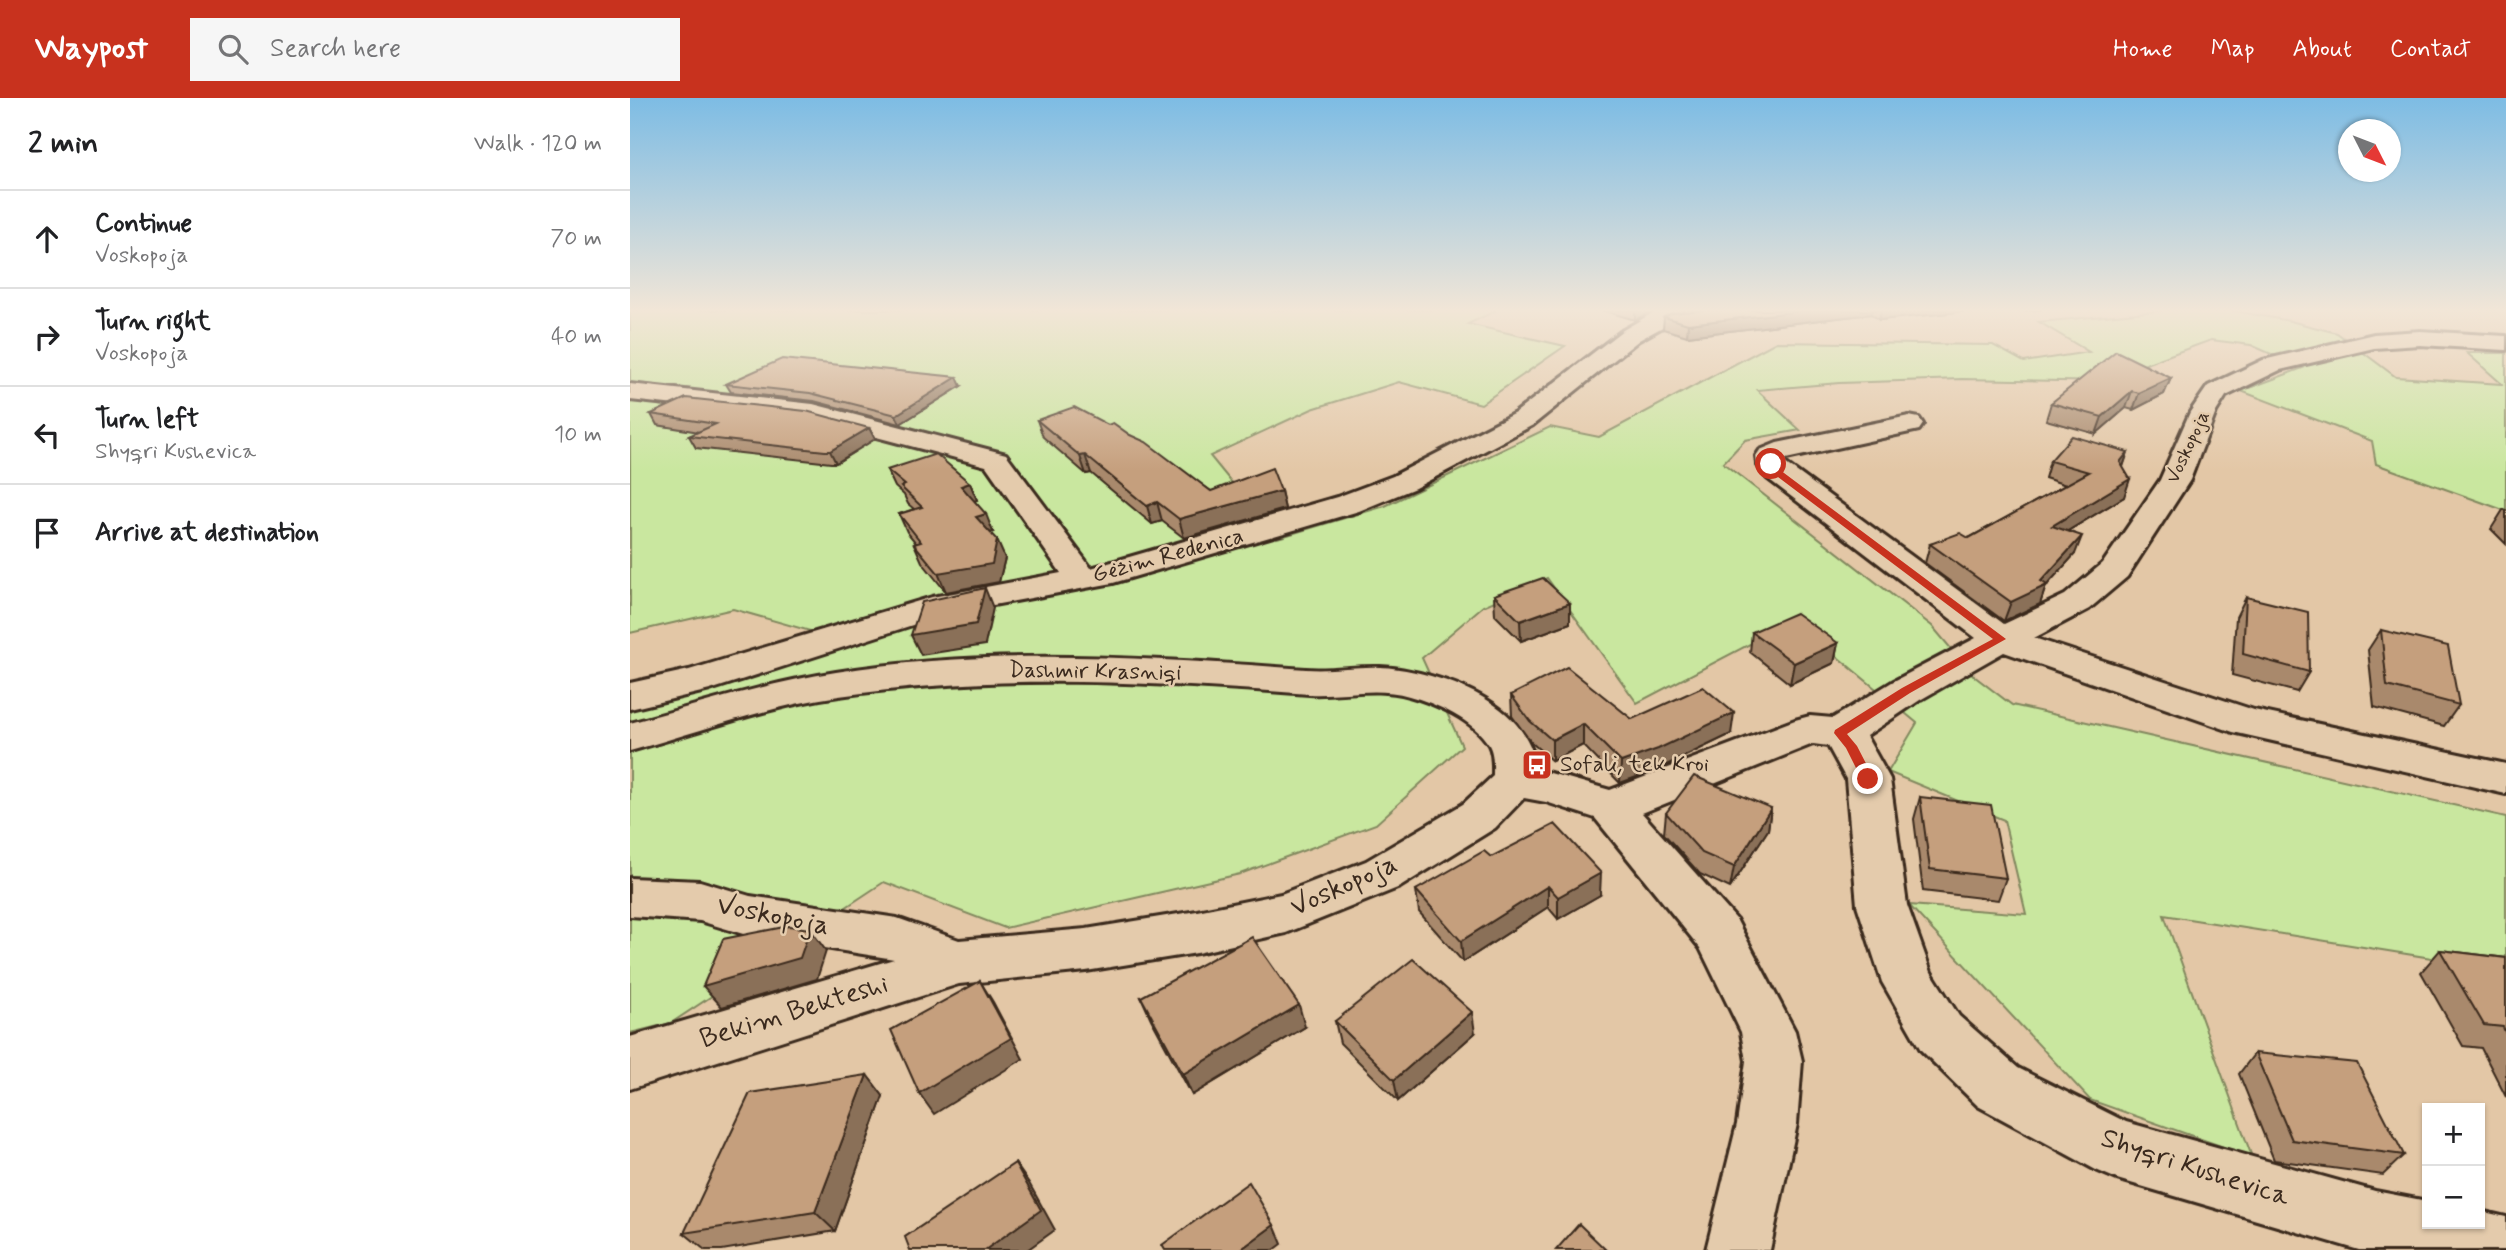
<!DOCTYPE html>
<html lang="en">
<head>
<meta charset="utf-8">
<style>
	:root { --surface:#fff; --page:#f6f6f6; --text:#202124; --muted:#757577; --line:#e0e0e0; --accent:#c8321e }
	body { margin:0; font-family:Mynerve,sans-serif; background:var(--page); color:var(--text) }
	.controls { position:absolute; right:21px; bottom:21px; display:grid; overflow:hidden; border-radius:0px; box-shadow:0 2px 5px #0004 }
	.controls button { width:63px; height:63px; display:grid; place-items:center; padding:0; border:0; border-bottom:2px solid var(--line); background:var(--surface); color:var(--text); font:35px sans-serif }
	.compass { position:absolute; left:1708px; top:21px; width:63px; height:63px; border-radius:50%; background:var(--surface); box-shadow:0 2px 5px #0004; rotate:132deg }
	.stop { position:absolute; width:21px; height:21px; margin:-16px; border:5px solid #c8321e; border-radius:50%; background:#fff }
	.stop.end { background:#c8321e; border-color:#fff; box-shadow:0 2px 7px #0008 }
	.list { margin:0; padding:0; list-style:none }
	h2 { display:flex; justify-content:space-between; align-items:center; height:91px; margin:0; padding:0 28px; font-size:30px }
	h2 small { font-size:23px; font-weight:400; color:var(--muted) }
	.list li { display:grid; grid-template-columns:46px 1fr auto; gap:21px; align-items:center; box-sizing:border-box; height:98px; padding:0 28px; border-top:2px solid var(--line) }
	.list b { display:block; font-size:26px; white-space:nowrap }
	.list p { margin:0; font-size:23px; white-space:nowrap; color:var(--muted) }
	.list em { font-size:23px; font-style:normal; color:var(--muted) }
	.icon { flex:none; width:38px; height:38px; fill:none; stroke:currentColor; stroke-width:2; stroke-linecap:round; stroke-linejoin:round }
	.map { position:relative; flex:none; width:1876px; height:1152px; overflow:hidden }
	header { display:flex; align-items:center; gap:42px; box-sizing:border-box; height:98px; padding:0 35px; background:var(--accent); color:#fff }
	header strong { font-size:33px }
	nav { display:flex; gap:38px; margin-inline-start:auto; font-size:24px }
	.search { width:490px; height:63px; background:var(--page); display:flex; align-items:center; gap:18px; box-sizing:border-box; padding:0 24px; border-radius:0px; color:var(--muted); font-size:26px }
	main { display:flex }
	aside { flex:1; background:var(--surface) }
	.map>svg:first-child { display:block }
	.green { fill:#c9e79f; stroke:#82885e; stroke-width:2 }
	.lines { fill:none; stroke-linecap:round; stroke-linejoin:round }
	.minor-casing { stroke:#3b2a1e; stroke-width:6 }
	.minor { fill:#e4cbac; fill-rule:evenodd }
	.wall { fill:#a9896c; stroke:#3b2a1e; stroke-width:2 }
	.shaded-wall { fill:#8a6f58; stroke:#3b2a1e; stroke-width:2 }
	.building { fill:#c59f7d; stroke:#3b2a1e; stroke-width:2 }
	.route { fill:#c8321e }
	.labels { text-anchor:middle; dominant-baseline:central; stroke-width:5; stroke-linejoin:round; paint-order:stroke }
	.far-street-label { font-size:19px; fill:#3b2a1e; stroke:#e4cbac }
	.street-label { font-size:23px; fill:#3b2a1e; stroke:#e4cbac }
	.poi-label { font-size:23px; fill:#3b2a1e; stroke:#e4cbac; text-anchor:start }
	.near-street-label { font-size:28px; fill:#3b2a1e; stroke:#e4cbac }
</style>
</head>
<body>
<header>
<strong>Waypost</strong>
<div class="search"><svg class="icon" aria-label="search" viewBox="0 0 24 24"><circle cx="10" cy="10" r="6"/><path d="M15 15l6 6"/></svg>Search here</div>
<nav><a>Home</a><a>Map</a><a>About</a><a>Contact</a></nav>
</header>
<main>
<aside>
<h2>2 min<small>Walk · 120 m</small></h2>
<ul class="list">
<li><svg class="icon" aria-label="ahead" viewBox="0 0 24 24"><path d="M12 20V5M6 11l6-6 6 6"/></svg><div><b>Continue</b><p>Voskopoja</p></div><em>70 m</em></li>
<li><svg class="icon" aria-label="right" viewBox="0 0 24 24"><path d="M7 20v-9h11M14 6l5 5-5 5"/></svg><div><b>Turn right</b><p>Voskopoja</p></div><em>40 m</em></li>
<li><svg class="icon" aria-label="left" viewBox="0 0 24 24"><path d="M17 20v-9H6M10 6l-5 5 5 5"/></svg><div><b>Turn left</b><p>Shyqri Kushevica</p></div><em>10 m</em></li>
<li><svg class="icon" aria-label="arrive" viewBox="0 0 24 24"><path d="M6 21V4h12l-3 4 3 4H6"/></svg><div><b>Arrive at destination</b></div></li>
</ul>
</aside>
<div class="map">
<svg width="1876" height="1152" viewBox="0 0 1876 1152">
	<rect width="100%" height="100%" fill="#e3c7a6"/>
	<filter id="ink" filterUnits="userSpaceOnUse"><feTurbulence type="fractalNoise" baseFrequency=".0143" numOctaves="2"/><feDisplacementMap in="SourceGraphic" scale="14" xChannelSelector="R" yChannelSelector="G"/><feConvolveMatrix kernelMatrix="1 2 1 2 8 2 1 2 1" color-interpolation-filters="sRGB"/></filter>
	<g filter="url(#ink)">
		<path class="green" d="M 0,212 L 867,212 L 838,226 L 935,248 L 851,306 L 769,284 L 682,311 L 580,358 L 647,440 L 755,408 L 920,329 L 969,339 L 1146,244 L 1363,247 L 1394,264 L 1459,254 L 1409,224 L 1539,212 L 1599,212 L 1660,223 L 1707,235 L 1766,279 L 1872,286 L 1837,255 L 1876,255 L 1876,413 L 1746,366 L 1742,343 L 1611,293 L 1673,270 L 1621,247 L 1581,242 L 1518,265 L 1480,284 L 1332,281 L 1209,285 L 1127,292 L 1170,332 L 1115,342 L 1093,365 L 1302,528 L 1344,578 L 1382,607 L 1876,719 L 1876,872 L 1534,817 L 1622,1059 L 1460,1002 L 1279,807 L 1396,816 L 1374,722 L 1258,674 L 1287,625 L 1164,523 L 1007,605 L 917,480 L 853,508 L 792,560 L 832,648 L 746,726 L 610,776 L 375,830 L 254,784 L 41,925 L 0,935 L 0,611 L 226,546 L 103,511 L 0,535 Z"/>
		<g class="lines">
			<g class="minor-casing">
				<g id="minor">
					<path d="M 1028,212 L 1052,212 L 1038,226 L 1009,242 L 903,327 L 785,390 L 729,413 L 483,485 L 320,515 L 80,592 L 0,611 L 0,585 L 59,572 L 302,499 L 431,475 L 356,368 L 182,322 L 0,302 L 0,286 L 183,306 L 376,356 L 461,470 L 707,399 L 763,378 L 885,315 L 993,232 Z"/>
					<path d="M 1790,233 L 1876,238 L 1876,252 L 1790,247 L 1744,250 L 1650,272 L 1596,298 L 1586,314 L 1560,382 L 1497,479 L 1459,511 L 1404,540 L 1624,612 L 1876,666 L 1876,696 L 1603,634 L 1374,554 L 1290,602 L 1236,638 L 1260,681 L 1277,807 L 1301,874 L 1329,918 L 1388,970 L 1496,1024 L 1745,1093 L 1797,1103 L 1797,1126 L 1850,1126 L 1850,1113 L 1876,1119 L 1876,1152 L 1729,1152 L 1487,1081 L 1466,1072 L 1348,1008 L 1291,952 L 1252,884 L 1227,807 L 1216,681 L 1198,648 L 1183,646 L 1012,715 L 1106,821 L 1165,933 L 1172,963 L 1167,1026 L 1140,1152 L 1076,1152 L 1107,1026 L 1116,963 L 1111,934 L 1070,850 L 965,720 L 916,704 L 894,700 L 865,730 L 770,789 L 656,835 L 567,855 L 456,873 L 329,886 L 0,991 L 0,939 L 264,861 L 120,838 L 70,823 L 0,818 L 0,780 L 70,783 L 120,798 L 267,820 L 329,842 L 456,831 L 567,813 L 651,796 L 736,763 L 833,706 L 863,678 C 863,668 864,656 859,647 C 844,622 805,605 779,598 C 746,588 712,598 679,596 C 522,584 366,575 209,598 C 138,608 69,634 0,653 L 0,625 C 68,607 136,585 206,574 C 361,549 520,560 676,571 C 701,573 725,568 750,569 C 773,570 796,576 817,583 C 857,597 902,625 906,671 L 980,692 L 1165,622 L 1180,618 L 1203,620 L 1262,584 L 1346,540 L 1137,380 L 1127,366 L 1126,358 L 1130,352 L 1147,345 L 1279,318 L 1289,320 L 1293,326 L 1289,332 L 1156,361 L 1155,365 L 1374,526 L 1435,497 L 1473,465 L 1530,382 L 1560,314 L 1578,288 L 1633,262 L 1744,236 Z"/>
				</g>
			</g>
			<use href="#minor" class="minor"/>
		</g>
		<g class="wall">
			<path d="M 971,212 L 1023,212 L 1005,222 Z"/>
			<path d="M 1073,212 L 1411,212 L 1341,215 L 1337,213 L 1249,222 L 1241,216 L 1057,238 L 1033,231 L 1034,219 Z"/>
			<path d="M 1541,280 L 1534,296 L 1503,312 L 1496,310 L 1466,336 L 1416,322 L 1421,305 Z"/>
			<path d="M 96,286 L 331,288 L 270,326 L 184,303 L 101,294 Z"/>
			<path d="M 21,316 L 239,330 L 245,341 L 206,365 L 201,365 L 66,350 L 59,338 L 69,334 L 27,327 Z"/>
			<path d="M 407,322 L 478,327 L 500,337 L 581,393 L 651,393 L 655,411 L 554,440 L 532,423 L 522,426 L 461,375 L 456,376 L 413,339 Z"/>
			<path d="M 1498,354 L 1493,369 L 1494,399 L 1438,433 L 1445,456 L 1416,488 L 1410,506 L 1374,523 L 1295,465 L 1300,446 L 1339,440 L 1436,387 L 1415,380 L 1420,363 Z"/>
			<path d="M 257,372 L 340,385 L 347,402 L 344,403 L 363,434 L 360,434 L 375,460 L 369,484 L 316,494 L 292,464 L 284,446 L 286,445 L 277,434 L 269,416 L 284,411 L 278,406 L 274,397 L 265,389 Z"/>
			<path d="M 1873,412 L 1876,412 L 1876,446 L 1861,431 Z"/>
			<path d="M 864,497 L 940,505 L 940,525 L 891,543 L 865,517 Z"/>
			<path d="M 1616,499 L 1679,574 L 1667,594 L 1602,577 L 1606,519 Z"/>
			<path d="M 1751,532 L 1829,607 L 1814,628 L 1744,609 L 1738,552 Z"/>
			<path d="M 1122,534 L 1208,545 L 1204,565 L 1160,586 L 1120,554 Z"/>
			<path d="M 881,597 L 1002,621 L 1101,636 L 1026,672 L 990,685 L 953,647 L 922,663 L 901,644 L 882,618 Z"/>
			<path d="M 1290,699 L 1376,780 L 1368,802 L 1293,793 L 1284,721 Z"/>
			<path d="M 1141,710 L 1138,732 L 1100,790 L 1070,776 L 1034,736 L 1036,715 Z"/>
			<path d="M 861,759 L 970,797 L 928,821 L 918,809 L 833,864 L 789,814 L 786,792 Z"/>
			<path d="M 1810,852 L 1876,860 L 1876,999 L 1851,950 L 1833,948 L 1791,874 Z"/>
			<path d="M 511,899 L 675,929 L 562,997 L 521,921 Z"/>
			<path d="M 705,923 L 845,935 L 768,1003 L 710,945 Z"/>
			<path d="M 1625,955 L 1774,1057 L 1753,1077 L 1644,1062 L 1609,976 Z"/>
			<path d="M 237,977 L 253,998 L 205,1133 L 92,1152 L 75,1152 L 54,1135 Z"/>
		</g>
		<g class="shaded-wall">
			<path d="M 1005,212 L 1023,212 L 1005,222 Z"/>
			<path d="M 1180,212 L 1242,212 L 1241,216 L 1057,238 L 1058,226 Z"/>
			<path d="M 1251,212 L 1337,212 L 1337,213 L 1249,222 Z"/>
			<path d="M 327,279 L 331,288 L 270,326 L 266,317 Z"/>
			<path d="M 1541,280 L 1534,296 L 1503,312 L 1509,295 Z"/>
			<path d="M 1502,293 L 1496,310 L 1466,336 L 1472,319 Z"/>
			<path d="M 239,330 L 245,341 L 206,365 L 200,353 Z"/>
			<path d="M 1498,354 L 1492,371 L 1490,364 Z"/>
			<path d="M 455,357 L 461,375 L 456,376 L 450,358 Z"/>
			<path d="M 1500,381 L 1494,399 L 1416,446 L 1422,428 Z"/>
			<path d="M 340,385 L 347,402 L 338,405 L 331,388 Z"/>
			<path d="M 651,393 L 655,411 L 554,440 L 549,421 Z"/>
			<path d="M 527,404 L 532,423 L 522,426 L 517,408 Z"/>
			<path d="M 356,416 L 363,434 L 353,437 L 346,419 Z"/>
			<path d="M 1452,438 L 1445,456 L 1416,488 L 1410,506 L 1374,523 L 1381,504 L 1411,483 Z"/>
			<path d="M 367,442 L 375,460 L 369,484 L 316,494 L 308,475 Z"/>
			<path d="M 355,490 L 363,510 L 355,547 L 291,557 L 281,537 Z"/>
			<path d="M 940,505 L 940,525 L 891,543 L 890,523 Z"/>
			<path d="M 1208,545 L 1204,565 L 1160,586 L 1164,565 Z"/>
			<path d="M 1104,615 L 1101,636 L 1026,672 L 990,685 L 991,664 Z"/>
			<path d="M 953,626 L 953,647 L 922,663 L 922,642 Z"/>
			<path d="M 1141,710 L 1138,732 L 1100,790 L 1104,769 Z"/>
			<path d="M 971,775 L 970,797 L 928,821 L 928,799 Z"/>
			<path d="M 918,788 L 918,809 L 833,864 L 831,843 Z"/>
			<path d="M 180,831 L 196,853 L 187,881 L 92,909 L 73,888 Z"/>
			<path d="M 350,883 L 363,904 L 393,961 L 304,1016 L 289,995 Z"/>
			<path d="M 669,907 L 675,929 L 562,997 L 553,976 Z"/>
			<path d="M 842,914 L 845,935 L 768,1003 L 764,982 Z"/>
			<path d="M 237,977 L 253,998 L 205,1133 L 185,1114 Z"/>
			<path d="M 385,1065 L 399,1085 L 425,1132 L 397,1152 L 355,1152 Z"/>
			<path d="M 644,1127 L 652,1146 L 644,1152 L 610,1152 Z"/>
		</g>
		<g class="building">
			<path d="M 1073,212 L 1180,212 L 1058,226 L 1034,219 L 1042,215 Z"/>
			<path d="M 1486,253 L 1541,280 L 1509,295 L 1502,293 L 1472,319 L 1421,305 Z"/>
			<path d="M 152,261 L 327,279 L 266,317 L 180,295 L 96,286 Z"/>
			<path d="M 56,300 L 176,313 L 239,330 L 200,353 L 195,353 L 59,338 L 86,326 L 21,316 Z"/>
			<path d="M 444,309 L 478,327 L 483,325 L 500,337 L 516,344 L 581,393 L 642,370 L 651,393 L 549,421 L 527,404 L 517,408 L 455,357 L 450,358 L 407,322 Z"/>
			<path d="M 1442,338 L 1498,354 L 1490,364 L 1500,381 L 1422,428 L 1452,438 L 1411,483 L 1417,487 L 1381,504 L 1300,446 L 1330,435 L 1339,440 L 1459,374 L 1420,363 Z"/>
			<path d="M 306,356 L 340,385 L 331,388 L 356,416 L 346,419 L 367,442 L 362,466 L 308,475 L 284,446 L 291,444 L 269,416 L 292,409 L 271,389 L 275,387 L 257,372 Z"/>
			<path d="M 913,480 L 940,505 L 890,523 L 864,497 Z"/>
			<path d="M 355,490 L 346,526 L 281,537 L 292,504 Z"/>
			<path d="M 1616,499 L 1678,514 L 1679,574 L 1613,556 Z"/>
			<path d="M 1166,515 L 1208,545 L 1164,565 L 1122,534 Z"/>
			<path d="M 1751,532 L 1818,548 L 1829,607 L 1757,588 Z"/>
			<path d="M 937,569 L 1002,621 L 1073,589 L 1104,615 L 1028,651 L 991,664 L 953,626 L 922,642 L 900,623 L 881,597 Z"/>
			<path d="M 1064,678 L 1141,710 L 1104,769 L 1072,755 L 1036,715 Z"/>
			<path d="M 1290,699 L 1361,707 L 1376,780 L 1300,771 Z"/>
			<path d="M 925,726 L 971,775 L 928,799 L 918,788 L 831,843 L 786,792 L 854,753 L 861,759 Z"/>
			<path d="M 159,828 L 180,831 L 170,860 L 73,888 L 93,841 Z"/>
			<path d="M 622,839 L 669,907 L 553,976 L 511,899 Z"/>
			<path d="M 1810,852 L 1876,860 L 1876,936 L 1873,929 L 1854,927 Z"/>
			<path d="M 783,861 L 842,914 L 764,982 L 705,923 Z"/>
			<path d="M 350,883 L 381,940 L 289,995 L 261,932 Z"/>
			<path d="M 1625,955 L 1727,965 L 1774,1057 L 1662,1042 Z"/>
			<path d="M 237,977 L 185,1114 L 54,1135 L 120,995 Z"/>
			<path d="M 385,1065 L 411,1112 L 355,1152 L 280,1152 L 275,1139 Z"/>
			<path d="M 619,1084 L 644,1127 L 610,1152 L 535,1152 L 532,1147 Z"/>
			<path d="M 949,1126 L 976,1152 L 926,1152 Z"/>
		</g>
	</g>
	<linearGradient id="sky" x2="0" y2="1"><stop stop-color="#7dbce4"/><stop offset="0.57" stop-color="#f2e6d7"/><stop offset="1" stop-color="#f2e6d7" stop-opacity="0"/></linearGradient>
	<rect width="1876" height="373" fill="url(#sky)"/>
	<path class="route" d="M 1138,364 L 1144,364 L 1150,372 L 1376,541 L 1280,595 L 1217,636 L 1227,648 L 1244,681 L 1242,684 L 1233,684 L 1216,650 L 1204,635 L 1205,632 L 1272,590 L 1363,541 L 1144,376 Z"/>
	<defs>
		<g id="bus-square" transform="scale(1.575)"><rect x="-9" y="-9" width="18" height="18" rx="4" fill="#c8321e" stroke="#e4cbac"/><path d="M-5-6H5V4H4V6H2V4H-2V6H-4V4H-5ZM-3.5-4V0h7V-4ZM-3.5 1.2v1.5H-2V1.2ZM2 1.2v1.5H3.5V1.2Z" fill="#fff"/></g>
	</defs>
	<g fill-rule="evenodd">
		<use href="#bus-square" x="907" y="667"/>
	</g>
	<g class="labels">
		<g class="far-street-label">
			<text transform="translate(1558 349) rotate(-65)">Voskopoja</text>
		</g>
		<g class="street-label">
			<text transform="translate(538 458) rotate(-15)">Gëzim Redenica</text>
			<text transform="translate(465 574) rotate(1)">Dashmir Krasniqi</text>
		</g>
		<g class="poi-label">
			<text x="930" y="667">Sofali, tek Kroi</text>
		</g>
		<g class="near-street-label">
			<text transform="translate(714 788) rotate(-24)">Voskopoja</text>
			<text transform="translate(143 818) rotate(11)">Voskopoja</text>
			<text transform="translate(164 914) rotate(-17)">Bekim Bekteshi</text>
			<text transform="translate(1565 1070) rotate(18)">Shyqri Kushevica</text>
		</g>
	</g>
</svg>
<div class="controls">
<button>+</button>
<button>−</button>
</div>
<svg class="compass" viewBox="-18 -18 36 36"><path d="M0-13l5 13h-10z" fill="#e53935"/><path d="M0 13l5-13h-10z" fill="#757577"/></svg>
<div class="stop" style="left:1141px;top:366px"></div>
<div class="stop end" style="left:1238px;top:681px"></div>
</div>
</main>
</body>
</html>
